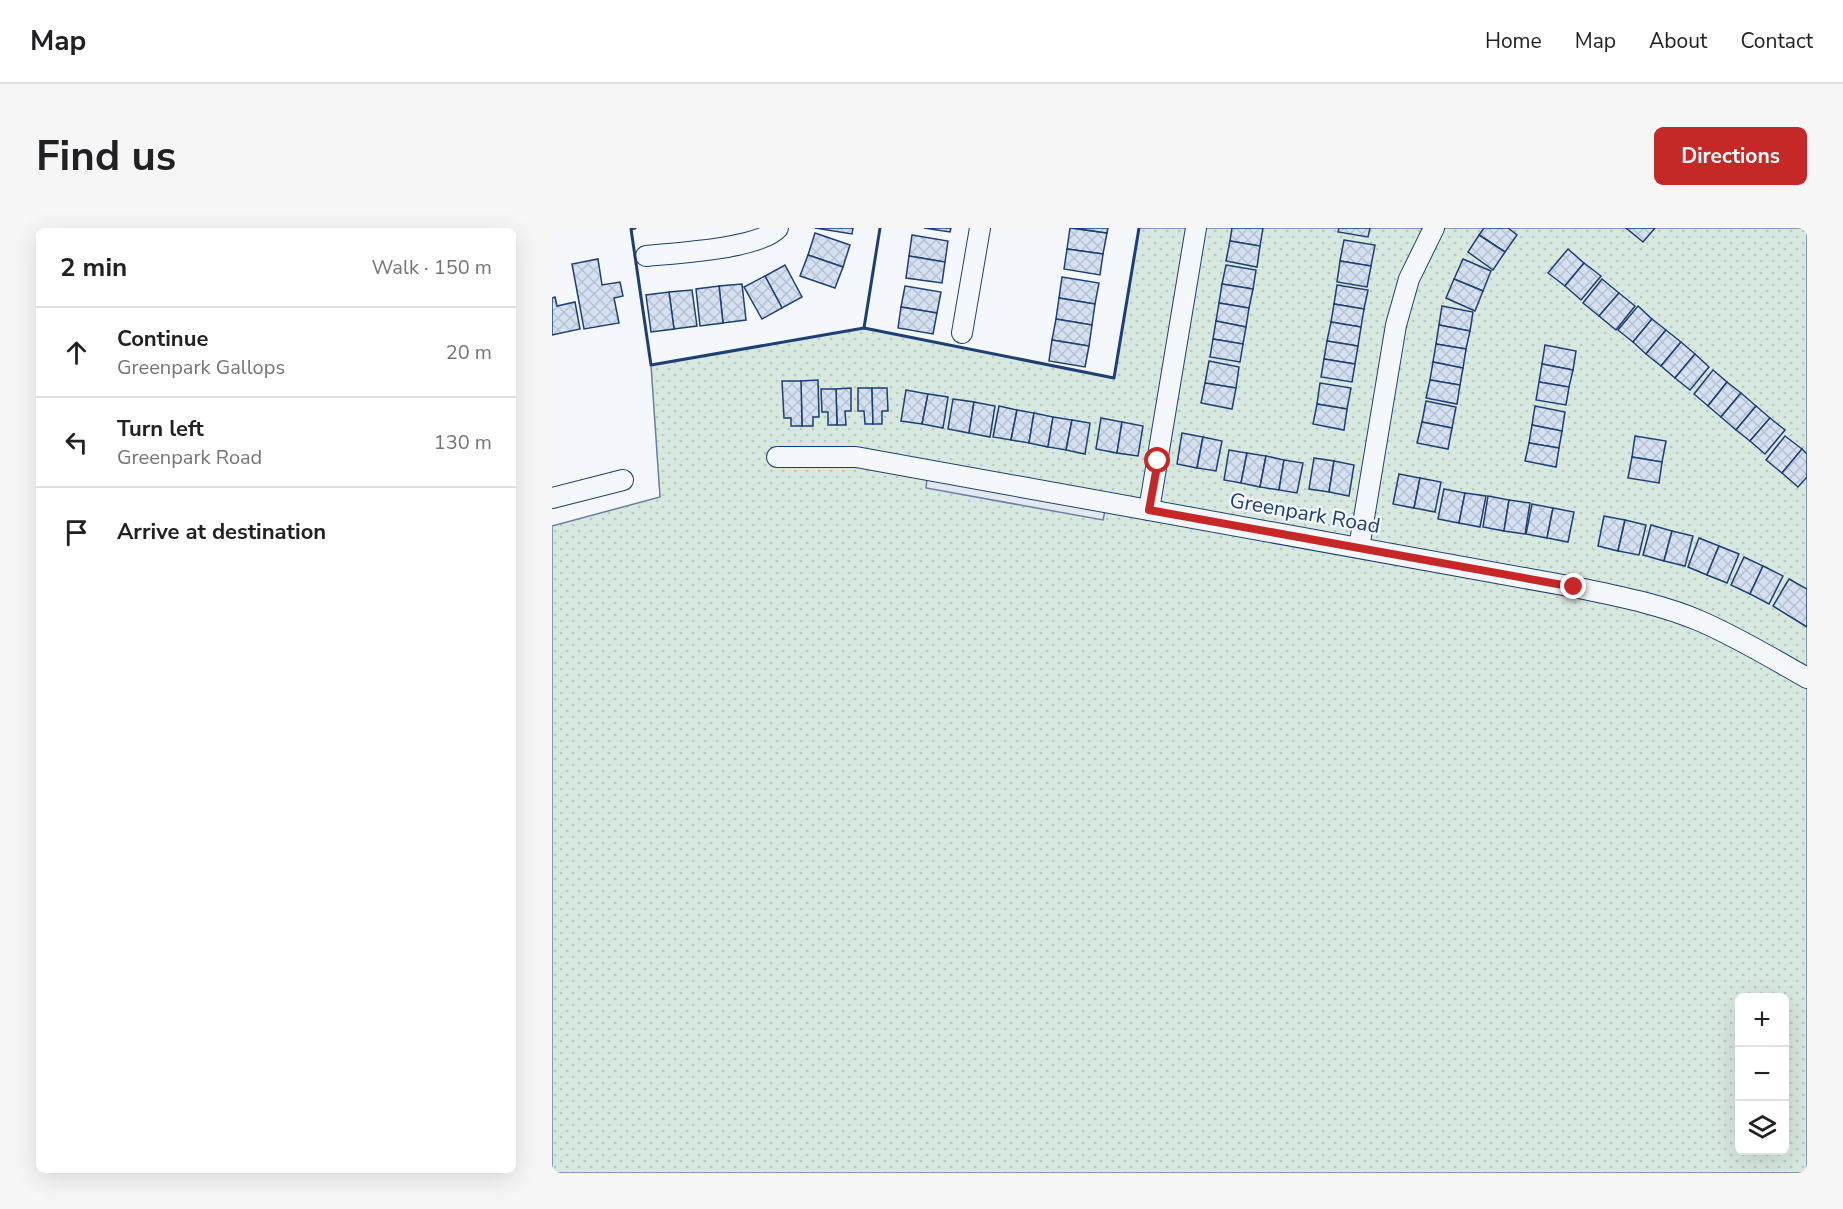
<!DOCTYPE html>
<html lang="en">
<head>
<meta charset="utf-8">
<style>
	:root { --surface:#fff; --page:#f6f6f6; --text:#202124; --muted:#757577; --line:#e0e0e0; --accent:#c62828 }
	body { margin:0; font-family:"Nunito Sans",sans-serif; background:var(--page); color:var(--text) }
	.controls { position:absolute; right:18px; bottom:18px; display:grid; overflow:hidden; border-radius:9px; box-shadow:0 6px 24px #0002 }
	.controls button { width:54px; height:54px; display:grid; place-items:center; padding:0; border:0; border-bottom:2px solid var(--line); background:var(--surface); color:var(--text); font:30px sans-serif }
	.stop { position:absolute; width:18px; height:18px; margin:-14px; border:4px solid #c62828; border-radius:50%; background:#fff }
	.stop.end { background:#c62828; border-color:#fff; box-shadow:0 2px 6px #0008 }
	.list { margin:0; padding:0; list-style:none }
	h2 { display:flex; justify-content:space-between; align-items:center; height:78px; margin:0; padding:0 24px; font-size:26px }
	h2 small { font-size:20px; font-weight:400; color:var(--muted) }
	.list li { display:grid; grid-template-columns:39px 1fr auto; gap:18px; align-items:center; box-sizing:border-box; height:90px; padding:0 24px; border-top:2px solid var(--line) }
	.list b { display:block; font-size:22px; white-space:nowrap }
	.list p { margin:0; font-size:20px; white-space:nowrap; color:var(--muted) }
	.list em { font-size:20px; font-style:normal; color:var(--muted) }
	.icon { flex:none; width:33px; height:33px; fill:none; stroke:currentColor; stroke-width:2; stroke-linecap:round; stroke-linejoin:round }
	.map { position:relative; flex:none; width:1255px; height:945px; overflow:hidden; border-radius:9px }
	header { display:flex; align-items:center; gap:36px; box-sizing:border-box; height:84px; padding:0 30px; background:var(--surface); border-bottom:2px solid var(--line) }
	header strong { font-size:28px }
	nav { display:flex; gap:33px; margin-inline-start:auto; font-size:21px }
	.intro { display:flex; align-items:center; justify-content:space-between; box-sizing:border-box; height:144px; padding:0 36px }
	h1 { margin:0; font-size:42px }
	.button { padding:15px 27px; border-radius:9px; background:var(--accent); color:#fff; font-size:21px; font-weight:700 }
	main { display:flex; gap:36px; padding:0 36px }
	aside { flex:1; background:var(--surface); border-radius:9px; box-shadow:0 6px 24px #0002 }
	.map>svg:first-child { display:block }
	.grass { fill:url(#grass-dots); stroke:#687fa3; stroke-width:1.5; fill-rule:evenodd }
	.parking { fill:#e3e8f0; stroke:#687fa3; stroke-width:1.5 }
	.building { fill:url(#building-cross-hatch); stroke:#1d3f73; stroke-width:1.5 }
	.lines { fill:none; stroke-linecap:round; stroke-linejoin:round }
	.street-casing { stroke:#1d3f73; stroke-width:22 }
	.street { stroke:#f4f7fb; stroke-width:20 }
	.wall { stroke:#1d3f73; stroke-width:3 }
	.route { stroke:#c62828; stroke-width:8 }
	.labels { text-anchor:middle; dominant-baseline:central; stroke-width:4.5; stroke-linejoin:round; paint-order:stroke }
	.street-label { font-size:21px; fill:#1d3f73; stroke:#f4f7fb }
</style>
</head>
<body>
<header>
<strong>Map</strong>
<nav><a>Home</a><a>Map</a><a>About</a><a>Contact</a></nav>
</header>
<div class="intro"><h1>Find us</h1><a class="button">Directions</a></div>
<main>
<aside>
<h2>2 min<small>Walk · 150 m</small></h2>
<ul class="list">
<li><svg class="icon" aria-label="ahead" viewBox="0 0 24 24"><path d="M12 20V5M6 11l6-6 6 6"/></svg><div><b>Continue</b><p>Greenpark Gallops</p></div><em>20 m</em></li>
<li><svg class="icon" aria-label="left" viewBox="0 0 24 24"><path d="M17 20v-9H6M10 6l-5 5 5 5"/></svg><div><b>Turn left</b><p>Greenpark Road</p></div><em>130 m</em></li>
<li><svg class="icon" aria-label="arrive" viewBox="0 0 24 24"><path d="M6 21V4h12l-3 4 3 4H6"/></svg><div><b>Arrive at destination</b></div></li>
</ul>
</aside>
<div class="map">
<svg width="1255" height="945" viewBox="0 0 1255 945">
	<defs>
		<pattern id="grass-dots" width="8" height="8" patternUnits="userSpaceOnUse" patternTransform="scale(1.5)"><rect width="8" height="8" fill="#d7e8df"/><path d="M2 2h.1M6 6h.1" fill="none" stroke="#b8c8c3" stroke-width="1.8" stroke-linecap="round"/></pattern>
		<pattern id="building-cross-hatch" width="8" height="8" patternUnits="userSpaceOnUse" patternTransform="scale(1.5)"><rect width="8" height="8" fill="#d5e0f0"/><path d="M0 0l8 8M0 8l8-8" fill="none" stroke="#b6c1d1"/></pattern>
	</defs>
	<rect width="100%" height="100%" fill="#f4f7fb"/>
	<path class="grass" d="M 587,0 L 1255,0 L 1255,945 L 0,945 L 0,298 L 108,269 L 99,137 L 312,100 L 562,150 ZM 1188,770 L 1232,770 L 1232,922 L 1188,922 Z"/>
	<path class="parking" d="M 375,251 L 553,283 L 551,292 L 374,260 Z"/>
	<g class="building">
		<path d="M 263,0 L 301,0 L 300,6 Z"/>
		<path d="M 372,0 L 399,0 L 398,4 Z"/>
		<path d="M 518,0 L 555,5 L 551,26 L 515,21 Z"/>
		<path d="M 521,0 L 556,0 L 555,5 Z"/>
		<path d="M 680,0 L 711,0 L 708,18 L 678,13 Z"/>
		<path d="M 787,0 L 818,0 L 816,9 L 786,4 Z"/>
		<path d="M 932,0 L 956,0 L 965,7 L 953,24 L 927,7 Z"/>
		<path d="M 1074,0 L 1103,0 L 1091,14 Z"/>
		<path d="M 263,5 L 298,17 L 291,39 L 256,27 Z"/>
		<path d="M 360,7 L 396,13 L 393,34 L 357,28 Z"/>
		<path d="M 927,7 L 953,24 L 941,42 L 916,24 Z"/>
		<path d="M 792,12 L 823,17 L 819,38 L 788,33 Z"/>
		<path d="M 678,13 L 708,18 L 705,39 L 674,33 Z"/>
		<path d="M 515,21 L 551,26 L 548,47 L 512,41 Z"/>
		<path d="M 1016,21 L 1032,35 L 1013,58 L 996,45 Z"/>
		<path d="M 256,27 L 291,39 L 283,60 L 248,48 Z"/>
		<path d="M 357,28 L 393,34 L 390,55 L 354,50 Z"/>
		<path d="M 46,31 L 50,57 L 68,54 L 71,68 L 62,70 L 67,95 L 32,101 L 20,36 Z"/>
		<path d="M 911,31 L 939,43 L 931,63 L 902,51 Z"/>
		<path d="M 788,33 L 819,38 L 815,59 L 785,54 Z"/>
		<path d="M 1032,35 L 1049,48 L 1029,72 L 1013,58 Z"/>
		<path d="M 233,37 L 250,69 L 230,80 L 213,48 Z"/>
		<path d="M 674,37 L 704,42 L 701,61 L 670,56 Z"/>
		<path d="M 213,48 L 230,80 L 210,91 L 192,59 Z"/>
		<path d="M 510,49 L 547,55 L 543,76 L 507,70 Z"/>
		<path d="M 902,51 L 931,63 L 923,83 L 894,70 Z"/>
		<path d="M 1050,51 L 1067,65 L 1047,88 L 1031,75 Z"/>
		<path d="M 190,56 L 194,92 L 171,95 L 167,58 Z"/>
		<path d="M 670,56 L 701,61 L 697,80 L 667,75 Z"/>
		<path d="M 785,57 L 816,62 L 812,81 L 782,76 Z"/>
		<path d="M 167,58 L 171,95 L 148,98 L 144,61 Z"/>
		<path d="M 353,58 L 389,64 L 385,85 L 349,79 Z"/>
		<path d="M 140,62 L 145,98 L 122,101 L 117,64 Z"/>
		<path d="M 117,64 L 122,101 L 99,104 L 94,67 Z"/>
		<path d="M 1067,65 L 1083,78 L 1064,102 L 1047,88 Z"/>
		<path d="M 3,69 L 5,78 L 23,74 L 28,101 L 0,107 L 0,70 Z"/>
		<path d="M 507,70 L 543,76 L 540,97 L 504,91 Z"/>
		<path d="M 667,75 L 697,80 L 694,99 L 664,93 Z"/>
		<path d="M 782,76 L 812,81 L 809,99 L 779,94 Z"/>
		<path d="M 890,78 L 921,84 L 918,103 L 887,97 Z"/>
		<path d="M 1086,78 L 1100,91 L 1081,114 L 1066,102 Z"/>
		<path d="M 349,79 L 385,85 L 381,106 L 346,100 Z"/>
		<path d="M 504,91 L 540,97 L 537,118 L 500,112 Z"/>
		<path d="M 1100,91 L 1114,102 L 1094,126 L 1081,114 Z"/>
		<path d="M 664,93 L 694,99 L 691,116 L 661,111 Z"/>
		<path d="M 779,94 L 809,99 L 806,118 L 775,113 Z"/>
		<path d="M 887,97 L 918,103 L 914,121 L 884,116 Z"/>
		<path d="M 1114,102 L 1129,114 L 1109,138 L 1094,126 Z"/>
		<path d="M 661,111 L 691,116 L 688,134 L 658,129 Z"/>
		<path d="M 500,112 L 537,118 L 533,139 L 497,133 Z"/>
		<path d="M 775,113 L 806,118 L 803,136 L 772,131 Z"/>
		<path d="M 1129,114 L 1143,126 L 1123,150 L 1109,138 Z"/>
		<path d="M 884,116 L 914,121 L 911,140 L 881,134 Z"/>
		<path d="M 993,117 L 1024,123 L 1021,142 L 990,136 Z"/>
		<path d="M 1143,126 L 1157,139 L 1138,162 L 1123,150 Z"/>
		<path d="M 772,131 L 803,136 L 800,154 L 769,149 Z"/>
		<path d="M 657,133 L 687,139 L 684,160 L 653,155 Z"/>
		<path d="M 881,134 L 911,140 L 908,157 L 878,152 Z"/>
		<path d="M 990,136 L 1021,142 L 1017,159 L 987,154 Z"/>
		<path d="M 1161,142 L 1175,154 L 1156,178 L 1142,166 Z"/>
		<path d="M 266,152 L 267,189 L 261,189 L 261,198 L 250,198 L 249,153 Z"/>
		<path d="M 878,152 L 908,157 L 905,176 L 874,170 Z"/>
		<path d="M 230,153 L 249,153 L 250,198 L 239,198 L 239,190 L 232,190 Z"/>
		<path d="M 987,154 L 1017,159 L 1014,177 L 984,172 Z"/>
		<path d="M 1175,154 L 1189,165 L 1169,189 L 1156,178 Z"/>
		<path d="M 653,155 L 684,160 L 680,181 L 649,175 Z"/>
		<path d="M 768,155 L 799,160 L 795,181 L 765,176 Z"/>
		<path d="M 299,160 L 299,183 L 293,183 L 294,197 L 285,197 L 284,161 Z"/>
		<path d="M 306,160 L 320,160 L 321,196 L 313,196 L 312,183 L 306,183 Z"/>
		<path d="M 320,160 L 335,160 L 336,183 L 330,183 L 330,196 L 321,196 Z"/>
		<path d="M 269,161 L 284,161 L 285,197 L 276,197 L 276,184 L 270,184 Z"/>
		<path d="M 354,162 L 376,166 L 370,196 L 349,193 Z"/>
		<path d="M 1189,165 L 1204,178 L 1184,202 L 1169,189 Z"/>
		<path d="M 376,166 L 396,169 L 391,200 L 370,196 Z"/>
		<path d="M 401,171 L 422,174 L 417,205 L 396,201 Z"/>
		<path d="M 874,173 L 904,179 L 900,200 L 870,194 Z"/>
		<path d="M 422,174 L 443,178 L 438,209 L 417,205 Z"/>
		<path d="M 765,176 L 795,181 L 792,202 L 761,196 Z"/>
		<path d="M 447,178 L 465,182 L 459,212 L 441,209 Z"/>
		<path d="M 983,178 L 1013,184 L 1010,203 L 980,197 Z"/>
		<path d="M 1204,178 L 1218,190 L 1198,213 L 1184,202 Z"/>
		<path d="M 465,182 L 482,185 L 477,215 L 459,212 Z"/>
		<path d="M 482,185 L 501,189 L 496,219 L 477,215 Z"/>
		<path d="M 501,189 L 520,192 L 514,222 L 496,219 Z"/>
		<path d="M 549,190 L 570,194 L 565,225 L 544,221 Z"/>
		<path d="M 1218,190 L 1233,202 L 1213,226 L 1198,213 Z"/>
		<path d="M 520,192 L 538,195 L 533,226 L 514,222 Z"/>
		<path d="M 570,194 L 591,198 L 586,228 L 565,225 Z"/>
		<path d="M 870,194 L 900,200 L 896,221 L 865,215 Z"/>
		<path d="M 980,197 L 1010,203 L 1007,220 L 977,215 Z"/>
		<path d="M 630,205 L 651,209 L 645,240 L 625,236 Z"/>
		<path d="M 1083,208 L 1114,213 L 1110,234 L 1080,229 Z"/>
		<path d="M 1233,208 L 1250,221 L 1230,245 L 1214,232 Z"/>
		<path d="M 651,209 L 670,213 L 664,243 L 645,240 Z"/>
		<path d="M 977,215 L 1007,220 L 1004,239 L 973,233 Z"/>
		<path d="M 1250,221 L 1255,226 L 1255,249 L 1246,259 L 1230,245 Z"/>
		<path d="M 677,222 L 695,225 L 689,255 L 672,252 Z"/>
		<path d="M 695,225 L 714,228 L 708,259 L 689,255 Z"/>
		<path d="M 714,228 L 732,232 L 727,262 L 708,259 Z"/>
		<path d="M 1080,229 L 1110,234 L 1107,255 L 1076,250 Z"/>
		<path d="M 762,230 L 782,233 L 777,264 L 757,261 Z"/>
		<path d="M 732,232 L 751,235 L 745,265 L 727,262 Z"/>
		<path d="M 782,233 L 802,237 L 797,268 L 777,264 Z"/>
		<path d="M 847,246 L 868,250 L 862,280 L 841,276 Z"/>
		<path d="M 868,250 L 889,254 L 883,284 L 862,280 Z"/>
		<path d="M 892,261 L 913,265 L 907,295 L 886,291 Z"/>
		<path d="M 913,265 L 934,268 L 928,299 L 907,295 Z"/>
		<path d="M 936,268 L 957,272 L 952,303 L 931,299 Z"/>
		<path d="M 957,272 L 978,275 L 973,306 L 952,303 Z"/>
		<path d="M 980,276 L 1001,280 L 995,310 L 974,306 Z"/>
		<path d="M 1001,280 L 1022,284 L 1016,314 L 995,310 Z"/>
		<path d="M 1052,288 L 1073,292 L 1066,323 L 1046,318 Z"/>
		<path d="M 1073,292 L 1094,297 L 1087,327 L 1066,323 Z"/>
		<path d="M 1099,297 L 1120,303 L 1112,333 L 1091,327 Z"/>
		<path d="M 1120,303 L 1141,308 L 1133,338 L 1112,333 Z"/>
		<path d="M 1147,310 L 1167,318 L 1155,347 L 1136,339 Z"/>
		<path d="M 1167,318 L 1187,326 L 1175,355 L 1155,347 Z"/>
		<path d="M 1192,329 L 1211,338 L 1198,366 L 1179,357 Z"/>
		<path d="M 1211,338 L 1231,348 L 1217,376 L 1198,366 Z"/>
		<path d="M 1237,351 L 1255,361 L 1255,399 L 1221,378 Z"/>
	</g>
	<g class="lines">
		<g class="street-casing">
			<g id="street">
				<path d="M 94,28 C 122,25 208,21 226,0"/>
				<path d="M 410,105 L 428,0"/>
				<path d="M 225,229 L 304,229 L 1022,359 C 1065,368 1108,376 1148,393 C 1185,409 1220,430 1255,450"/>
				<path d="M 0,270 L 71,252"/>
				<path d="M 597,282 L 644,0"/>
				<path d="M 807,320 L 844,97 L 857,51 L 882,0"/>
			</g>
		</g>
		<use href="#street" class="street"/>
		<g class="wall">
			<path d="M 83,0 L 79,1 L 99,137 L 312,100 L 562,150 L 587,0"/>
			<path d="M 312,100 L 328,0"/>
		</g>
	</g>
	<g class="lines">
		<path class="route" d="M 606,233 L 597,282 L 1022,359"/>
	</g>
	<g class="labels">
		<g class="street-label">
			<text transform="translate(753 285) rotate(10)">Greenpark Road</text>
		</g>
	</g>
</svg>
<div class="controls">
<button>+</button>
<button>−</button>
<button><svg class="icon" aria-label="layers" viewBox="0 0 24 24"><path d="M12 4l9 5-9 5-9-5zM3 14l9 5 9-5"/></svg></button>
</div>
<div class="stop" style="left:606px;top:233px"></div>
<div class="stop end" style="left:1022px;top:359px"></div>
</div>
</main>
</body>
</html>
